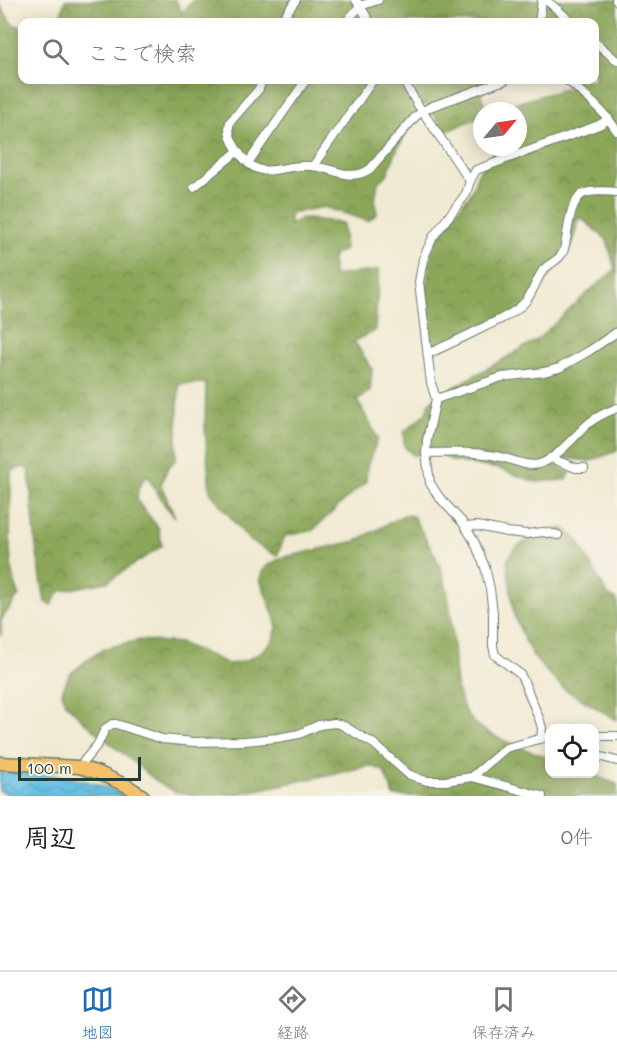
<!DOCTYPE html>
<html lang="ja">
<head>
<meta charset="utf-8">
<style>
	:root { --surface:#fff; --page:#f2f2f2; --text:#202124; --muted:#757577; --line:#e0e0e0; --accent:#1f6fb2 }
	body { margin:0; font-family:Mali,"Klee One",sans-serif; background:var(--page); color:var(--text) }
	.controls { position:absolute; right:18px; bottom:18px; display:grid; overflow:hidden; border-radius:12px; box-shadow:0 3px 15px #0003 }
	.controls button { width:54px; height:54px; display:grid; place-items:center; padding:0; border:0; border-bottom:2px solid var(--line); background:var(--surface); color:var(--text); font:30px sans-serif }
	.compass { position:absolute; left:473px; top:102px; width:54px; height:54px; border-radius:50%; background:var(--surface); box-shadow:0 3px 15px #0003; rotate:61deg }
	.scale { position:absolute; left:18px; bottom:15px; width:123px; box-sizing:border-box; padding-left:6px; border:3px solid #1f3d34; border-top:0; font-size:16px; line-height:21px; white-space:nowrap; color:#1f3d34; -webkit-text-stroke:4px #f7f3e8; paint-order:stroke }
	.list { margin:0; padding:0; list-style:none }
	h2 { display:flex; justify-content:space-between; align-items:center; height:78px; margin:0; padding:0 24px; font-size:26px }
	h2 small { font-size:20px; font-weight:400; color:var(--muted) }
	.icon { flex:none; width:33px; height:33px; fill:none; stroke:currentColor; stroke-width:2; stroke-linecap:round; stroke-linejoin:round }
	.map { position:relative; flex:none; width:617px; height:796px; overflow:hidden }
	.search { position:absolute; background:var(--surface); box-shadow:0 3px 15px #0003; left:18px; right:18px; top:18px; height:66px; display:flex; align-items:center; gap:15px; box-sizing:border-box; padding:0 21px; border-radius:12px; color:var(--muted); font-size:22px }
	.sheet { height:174px; background:var(--surface) }
	nav { display:flex; justify-content:space-around; align-items:center; box-sizing:border-box; height:84px; border-top:2px solid var(--line); background:var(--surface); font-size:16px; color:var(--muted) }
	nav a { display:grid; justify-items:center; gap:3px }
	nav .on { color:var(--accent) }
	.map>svg:first-child { display:block }
	.forest { fill:url(#forest-crowns); stroke:#567247; stroke-width:1.5 }
	.water { fill:url(#water-waves); stroke:#437f8c; stroke-width:1.5 }
	.lines { fill:none; stroke-linecap:round; stroke-linejoin:round }
	.minor-casing { stroke:#687a6c; stroke-width:10 }
	.trunk-casing { stroke:#687a6c; stroke-width:15 }
	.minor { stroke:#fff; stroke-width:8 }
	.trunk { stroke:#f4c16a; stroke-width:12 }
</style>
</head>
<body>
<div class="map">
<svg width="617" height="796" viewBox="0 0 617 796">
	<defs>
		<pattern id="forest-crowns" width="20" height="18" patternUnits="userSpaceOnUse" patternTransform="scale(1.5)"><rect width="20" height="18" fill="#8ca75a"/><path d="M2 6a3 3 0 1 1 6 0M12 15a3 3 0 1 1 6 0" fill="none" stroke="#72894b"/></pattern>
		<pattern id="water-waves" width="16" height="10" patternUnits="userSpaceOnUse" patternTransform="scale(1.5)"><rect width="16" height="10" fill="#67c1e5"/><path d="M0 5q4-4 8 0t8 0" fill="none" stroke="#549eba"/></pattern>
	</defs>
	<rect width="100%" height="100%" fill="#f7f3e8"/>
	<filter id="ink" filterUnits="userSpaceOnUse"><feTurbulence type="fractalNoise" baseFrequency=".0167" numOctaves="2"/><feDisplacementMap in="SourceGraphic" scale="12" xChannelSelector="R" yChannelSelector="G"/><feConvolveMatrix kernelMatrix="1 2 1 2 8 2 1 2 1" color-interpolation-filters="sRGB"/></filter>
	<filter id="wash" filterUnits="userSpaceOnUse"><feTurbulence type="fractalNoise" baseFrequency=".008" numOctaves="4" result="noise"/><feDisplacementMap in="SourceGraphic" scale="24" xChannelSelector="R" yChannelSelector="G"/><feGaussianBlur stdDeviation="1.35" result="paint"/><feColorMatrix in="noise" values="0 0 0 0 0 0 0 0 0 0 0 0 0 0 0 0 0 1.4 0 .05"/><feComposite in="paint" operator="in"/></filter>
	<g filter="url(#wash)">
		<rect width="100%" height="100%" fill="#f1ead3"/>
		<g class="forest">
			<path d="M 65,0 L 176,0 L 182,13 L 194,0 L 617,0 L 617,56 L 614,54 L 617,57 L 617,451 L 590,461 L 562,458 L 554,465 L 570,473 L 567,480 L 535,482 L 500,469 L 452,461 L 429,447 L 414,456 L 404,446 L 404,432 L 426,413 L 430,401 L 537,340 L 594,287 L 615,270 L 607,240 L 579,216 L 573,243 L 551,274 L 522,310 L 434,352 L 430,340 L 426,286 L 431,252 L 448,222 L 471,193 L 478,173 L 498,147 L 518,147 L 518,111 L 513,111 L 515,103 L 571,87 L 572,80 L 594,80 L 594,22 L 43,22 L 61,15 Z"/>
			<path d="M 0,5 L 12,24 L 22,27 L 22,80 L 493,80 L 481,94 L 486,111 L 482,111 L 482,116 L 447,131 L 424,103 L 397,149 L 387,175 L 378,182 L 375,201 L 377,214 L 368,221 L 324,207 L 291,213 L 289,225 L 302,218 L 343,223 L 345,250 L 333,255 L 333,276 L 379,270 L 375,331 L 354,341 L 372,369 L 370,391 L 357,400 L 378,438 L 367,466 L 366,482 L 347,498 L 313,530 L 285,536 L 277,556 L 249,540 L 210,492 L 205,428 L 206,383 L 179,384 L 176,459 L 167,469 L 161,485 L 175,517 L 164,504 L 147,475 L 138,488 L 137,501 L 158,527 L 162,546 L 107,582 L 60,591 L 51,605 L 45,602 L 36,547 L 29,470 L 24,467 L 11,471 L 10,548 L 12,573 L 19,595 L 1,620 L 1,634 L 0,636 Z"/>
			<path d="M 404,515 L 413,516 C 424,537 438,556 444,579 C 454,613 452,650 456,685 C 459,696 462,708 469,717 C 482,736 527,749 549,758 L 550,774 L 590,774 L 617,784 L 617,796 L 393,796 L 391,788 L 383,770 L 369,766 L 238,794 L 194,795 L 178,793 L 159,783 L 89,726 L 65,703 L 62,691 L 69,675 L 88,659 L 106,648 L 140,640 L 180,643 L 229,664 L 245,661 L 258,654 L 272,642 L 277,628 L 275,619 L 260,579 L 262,572 L 267,566 L 281,558 L 356,541 Z"/>
			<path d="M 564,528 L 576,538 L 608,595 L 617,600 L 617,720 L 564,689 L 547,672 L 533,656 L 525,641 L 514,615 L 507,562 L 512,552 L 519,545 L 530,539 L 556,529 Z"/>
		</g>
		<path class="water" d="M 0,773 C 43,773 86,775 125,796 L 17,796 L 0,791 Z"/>
	</g>
	<g filter="url(#ink)">
		<g class="lines">
			<g class="minor-casing">
				<g id="minor">
					<path d="M 356,0 L 370,22"/>
					<path d="M 546,0 L 572,22"/>
					<path d="M 616,0 L 617,1"/>
					<path d="M 280,22 L 296,0"/>
					<path d="M 346,22 L 360,6 L 378,0"/>
					<path d="M 539,22 L 542,0"/>
					<path d="M 594,41 L 617,61"/>
					<path d="M 262,80 L 259,89 L 230,122 C 227,131 231,140 236,148 C 260,187 278,163 311,166 C 333,167 350,183 370,169 L 416,116 L 430,107 L 505,80"/>
					<path d="M 403,80 L 418,105 L 470,181"/>
					<path d="M 567,80 C 586,96 604,111 617,131"/>
					<path d="M 248,163 L 306,80"/>
					<path d="M 313,166 L 373,80"/>
					<path d="M 194,187 L 238,151"/>
					<path d="M 428,354 C 447,345 467,336 486,326 C 500,320 515,313 525,302 C 533,293 536,280 543,270 C 549,263 559,261 563,252 C 569,236 567,207 581,195 C 588,190 609,191 617,192"/>
					<path d="M 436,399 L 502,377 L 544,372 L 559,368 L 589,351 L 617,332"/>
					<path d="M 426,453 C 453,452 482,451 508,459 C 517,462 530,467 539,464 C 557,459 575,435 589,423 C 597,416 607,412 617,408"/>
					<path d="M 550,458 L 576,468 L 584,468"/>
					<path d="M 465,527 L 477,526 L 507,532 L 527,534 L 543,532 L 558,535"/>
					<path d="M 594,736 L 617,736"/>
					<path d="M 541,739 L 542,728 L 540,721 L 525,684 L 520,674 L 495,655 L 493,646 L 493,613 L 490,589 L 485,567 L 474,541 L 463,523 L 439,497 L 430,483 L 426,453 L 427,440 L 436,399 L 431,383 L 419,282 L 423,259 L 433,237 L 466,194 L 470,181 L 476,170 L 599,125 L 609,119"/>
					<path d="M 594,755 L 617,761"/>
					<path d="M 79,767 L 98,744 L 105,729 L 112,724 L 116,724 L 162,739 L 194,742 L 245,741 L 277,738 L 299,734 L 319,725 L 335,723 L 342,725 L 364,738 L 374,744 L 408,774 L 420,779 L 427,781 L 445,781 L 472,777 L 542,796"/>
					<path d="M 472,777 L 506,748 L 550,736"/>
				</g>
			</g>
			<g class="trunk-casing">
				<path id="trunk" d="M 0,763 L 79,767 L 99,773 L 129,787 L 143,796"/>
			</g>
			<use href="#minor" class="minor"/>
			<use href="#trunk" class="trunk"/>
		</g>
	</g>
</svg>
<div class="controls">
<button><svg class="icon" aria-label="locate" viewBox="0 0 24 24"><circle cx="12" cy="12" r="6"/><path d="M12 2v4M12 18v4M2 12h4M18 12h4"/></svg></button>
</div>
<svg class="compass" viewBox="-18 -18 36 36"><path d="M0-13l5 13h-10z" fill="#e53935"/><path d="M0 13l5-13h-10z" fill="#757577"/></svg>
<div class="scale">100 m</div>
<div class="search"><svg class="icon" aria-label="search" viewBox="0 0 24 24"><circle cx="10" cy="10" r="6"/><path d="M15 15l6 6"/></svg>ここで検索</div>
</div>
<section class="sheet">
<h2>周辺<small>0件</small></h2>
<ul class="list">
</ul>
</section>
<nav>
<a class="on"><svg class="icon" aria-label="map" viewBox="0 0 24 24"><path d="M3 6l6-2 6 2 6-2v14l-6 2-6-2-6 2zM9 4v14M15 6v14"/></svg>地図</a>
<a><svg class="icon" aria-label="directions" viewBox="0 0 24 24"><path d="M12 3l9 9-9 9-9-9zM9 14v-3h6M13 9l2 2-2 2"/></svg>経路</a>
<a><svg class="icon" aria-label="saved" viewBox="0 0 24 24"><path d="M7 4h10v16l-5-4-5 4z"/></svg>保存済み</a>
</nav>
</body>
</html>
